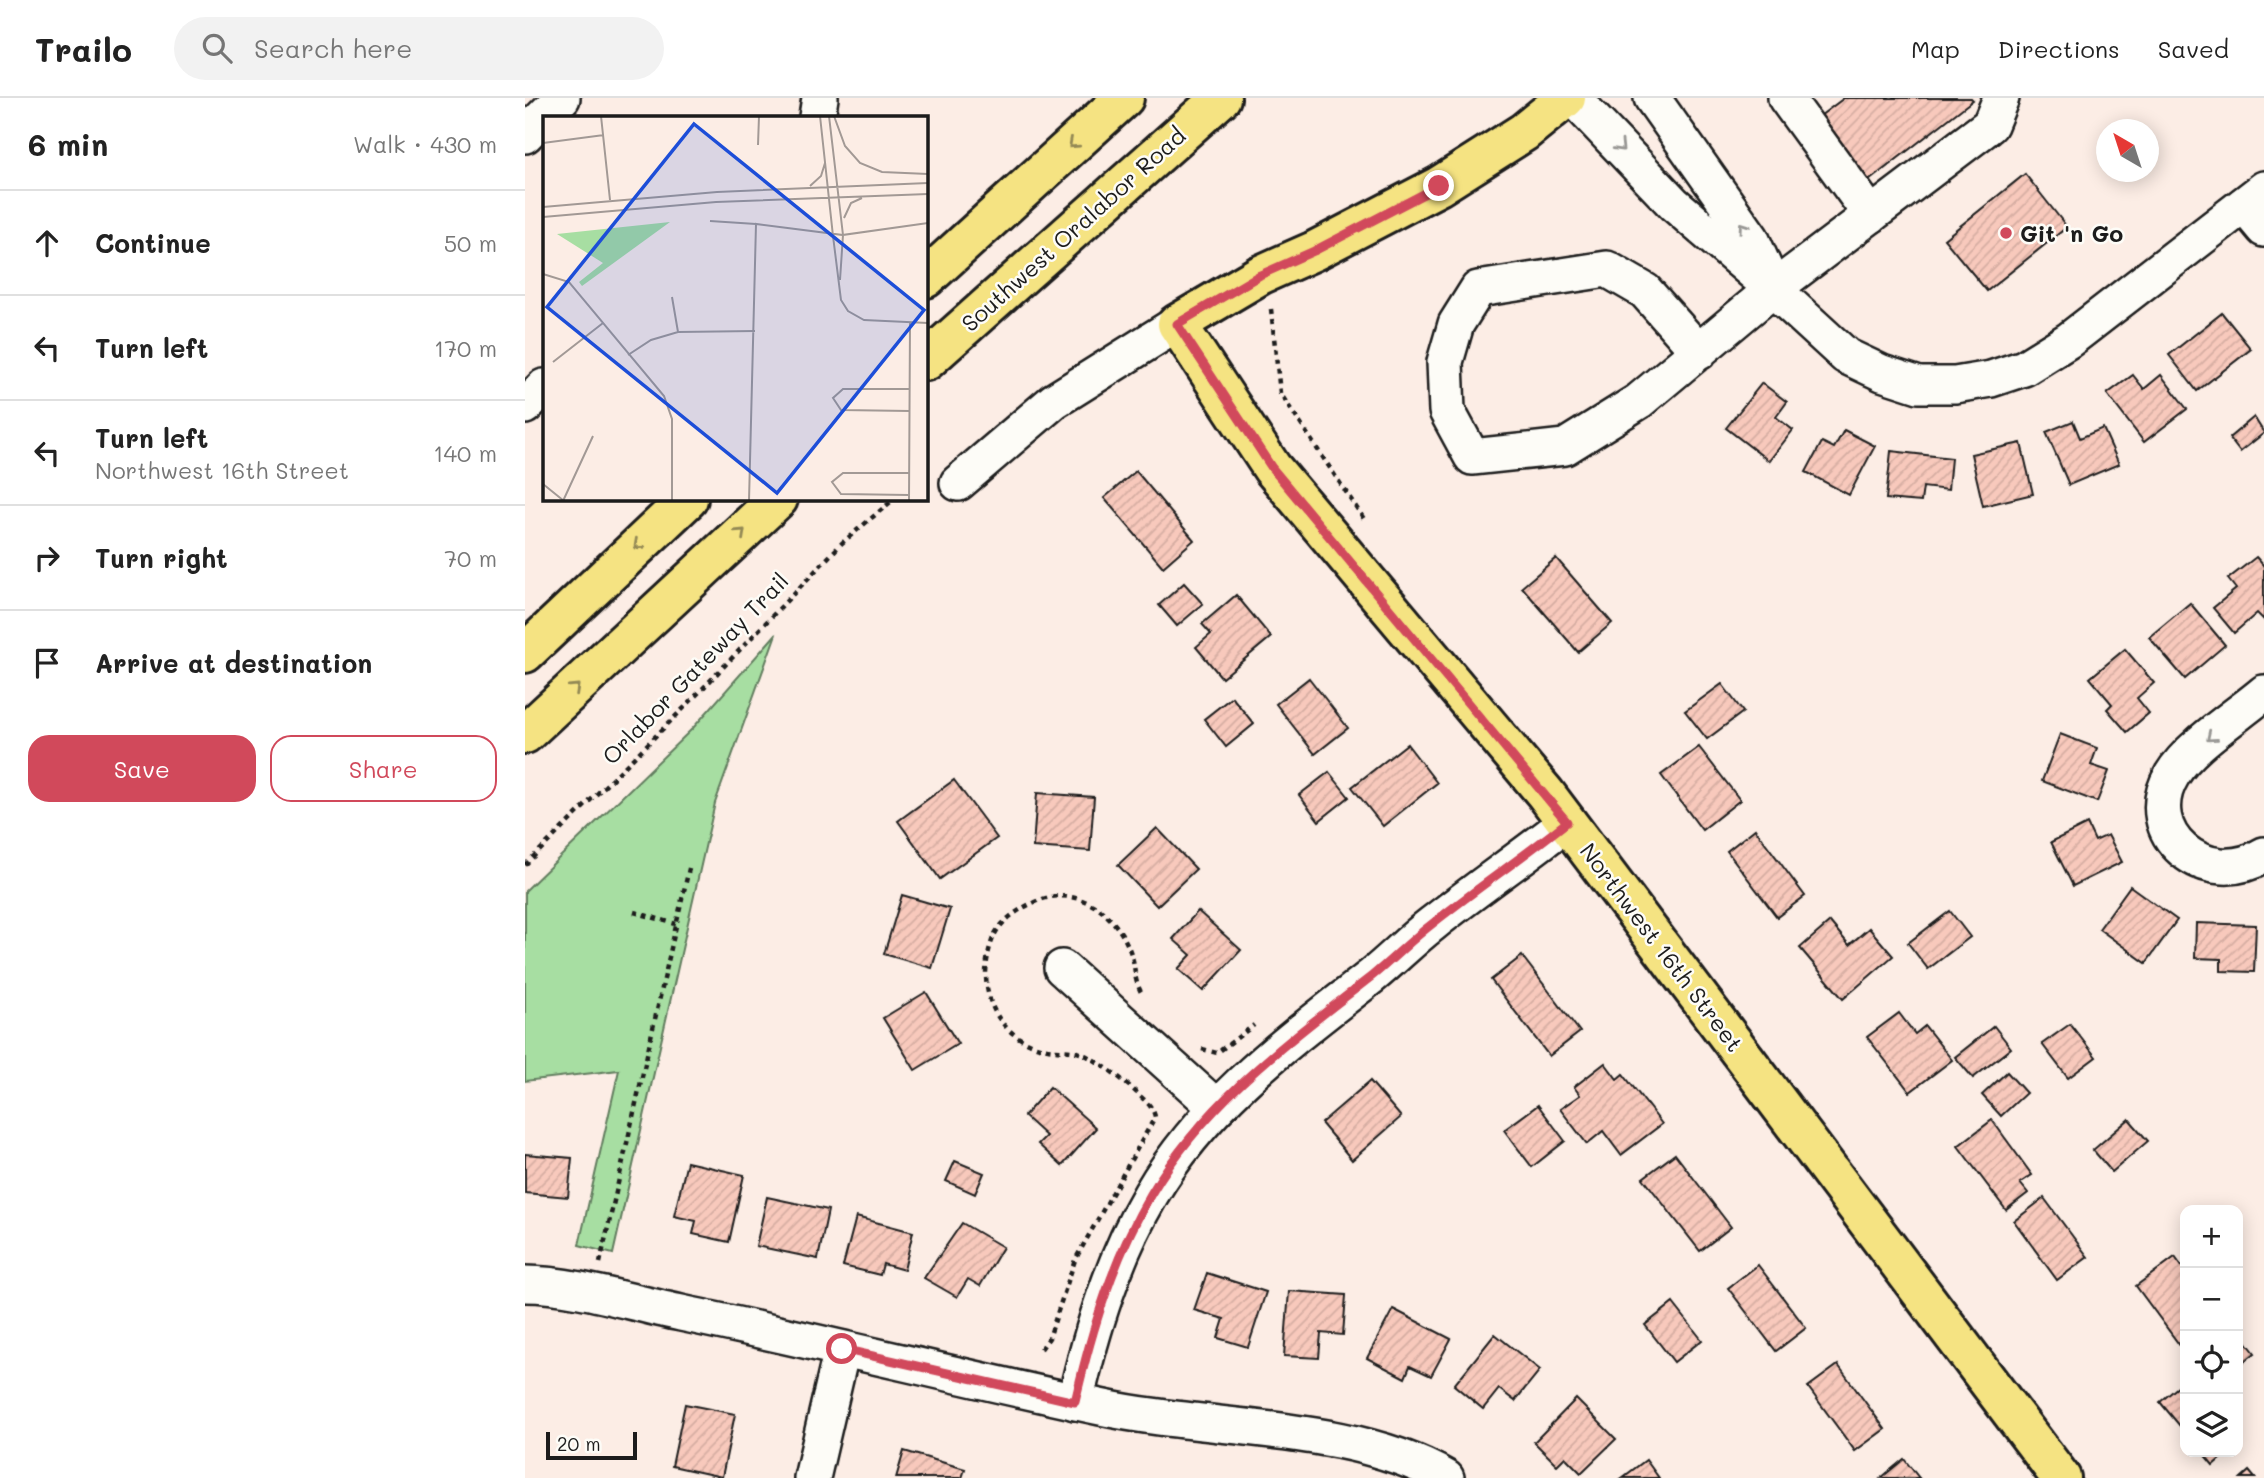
<!DOCTYPE html>
<html lang="en">
<head>
<meta charset="utf-8">
<style>
	:root { --surface:#fff; --page:#f2f2f2; --text:#222; --muted:#767676; --line:#e0e0e0; --accent:#d1495b }
	body { margin:0; font-family:Mali,sans-serif; background:var(--page); color:var(--text) }
	.controls { position:absolute; right:21px; bottom:21px; display:grid; overflow:hidden; border-radius:14px; box-shadow:0 4px 18px #0003 }
	.controls button { width:63px; height:63px; display:grid; place-items:center; padding:0; border:0; border-bottom:2px solid var(--line); background:var(--surface); color:var(--text); font:35px sans-serif }
	.compass { position:absolute; left:1571px; top:21px; width:63px; height:63px; border-radius:50%; background:var(--surface); box-shadow:0 4px 18px #0003; rotate:321deg }
	.scale { position:absolute; left:21px; bottom:18px; width:91px; box-sizing:border-box; padding-left:7px; border:4px solid #1c1c1c; border-top:0; font-size:19px; line-height:24px; white-space:nowrap; color:#1c1c1c; -webkit-text-stroke:5px #fdfcf7; paint-order:stroke }
	.stop { position:absolute; width:21px; height:21px; margin:-16px; border:5px solid #d1495b; border-radius:50%; background:#fff }
	.stop.end { background:#d1495b; border-color:#fff; box-shadow:0 2px 7px #0008 }
	.list { margin:0; padding:0; list-style:none }
	h2 { display:flex; justify-content:space-between; align-items:center; height:91px; margin:0; padding:0 28px; font-size:30px }
	h2 small { font-size:23px; font-weight:400; color:var(--muted) }
	.list li { display:grid; grid-template-columns:46px 1fr auto; gap:21px; align-items:center; box-sizing:border-box; height:105px; padding:0 28px; border-top:2px solid var(--line) }
	.list b { display:block; font-size:26px; white-space:nowrap }
	.list p { margin:0; font-size:23px; white-space:nowrap; color:var(--muted) }
	.list em { font-size:23px; font-style:normal; color:var(--muted) }
	.actions { display:flex; gap:14px; padding:21px 28px }
	.actions a { flex:1; padding:16px 0; border:2px solid var(--accent); border-radius:21px; text-align:center; font-size:24px; color:var(--accent) }
	.actions .main { background:var(--accent); color:#fff }
	.icon { flex:none; width:38px; height:38px; fill:none; stroke:currentColor; stroke-width:2; stroke-linecap:round; stroke-linejoin:round }
	.map { position:relative; flex:none; width:1739px; height:1380px; overflow:hidden }
	header { display:flex; align-items:center; gap:42px; box-sizing:border-box; height:98px; padding:0 35px; background:var(--surface); border-bottom:2px solid var(--line) }
	header strong { font-size:33px }
	nav { display:flex; gap:38px; margin-inline-start:auto; font-size:24px }
	.search { width:490px; height:63px; background:var(--page); display:flex; align-items:center; gap:18px; box-sizing:border-box; padding:0 24px; border-radius:38px; color:var(--muted); font-size:26px }
	main { display:flex }
	aside { flex:1; background:var(--surface) }
	.map>svg:first-child { display:block }
	.green { fill:#a7dea2; stroke:#627d5f; stroke-width:2 }
	.building { fill:url(#building-hatch); stroke:#1c1c1c; stroke-width:2 }
	.lines { fill:none; stroke-linecap:round; stroke-linejoin:round }
	.minor-casing { stroke:#1c1c1c; stroke-width:40 }
	.major-casing { stroke:#1c1c1c; stroke-width:44 }
	.path { stroke:#1c1c1c; stroke-width:4.5; stroke-dasharray:5 5; stroke-linecap:butt }
	.minor { stroke:#fdfcf7; stroke-width:35 }
	.major { stroke:#f5e382; stroke-width:38 }
	.oneway { stroke:#938954 }
	.oneway2 { stroke:#989794 }
	.route { stroke:#d1495b; stroke-width:9 }
	.poi-dot { fill:#d1495b; stroke:#fdfcf7; stroke-width:2.5 }
	.labels { text-anchor:middle; dominant-baseline:central; stroke-width:5; stroke-linejoin:round; paint-order:stroke }
	.street-label { font-size:23px; fill:#1c1c1c; stroke:#fdfcf7 }
	.poi-label { font-size:23px; font-weight:bold; fill:#1c1c1c; stroke:#fdfcf7; text-anchor:start }
	.inset-road { fill:none; stroke:#a29995; stroke-width:2 }
	.view { fill:#1d4ed8; fill-opacity:0.15; stroke:#1d4ed8; stroke-width:3.5 }
	.inset-edge { fill:none; stroke:#1c1c1c; stroke-width:3.5 }
</style>
</head>
<body>
<header>
<strong>Trailo</strong>
<div class="search"><svg class="icon" aria-label="search" viewBox="0 0 24 24"><circle cx="10" cy="10" r="6"/><path d="M15 15l6 6"/></svg>Search here</div>
<nav><a>Map</a><a>Directions</a><a>Saved</a></nav>
</header>
<main>
<aside>
<h2>6 min<small>Walk · 430 m</small></h2>
<ul class="list">
<li><svg class="icon" aria-label="ahead" viewBox="0 0 24 24"><path d="M12 20V5M6 11l6-6 6 6"/></svg><div><b>Continue</b></div><em>50 m</em></li>
<li><svg class="icon" aria-label="left" viewBox="0 0 24 24"><path d="M17 20v-9H6M10 6l-5 5 5 5"/></svg><div><b>Turn left</b></div><em>170 m</em></li>
<li><svg class="icon" aria-label="left" viewBox="0 0 24 24"><path d="M17 20v-9H6M10 6l-5 5 5 5"/></svg><div><b>Turn left</b><p>Northwest 16th Street</p></div><em>140 m</em></li>
<li><svg class="icon" aria-label="right" viewBox="0 0 24 24"><path d="M7 20v-9h11M14 6l5 5-5 5"/></svg><div><b>Turn right</b></div><em>70 m</em></li>
<li><svg class="icon" aria-label="arrive" viewBox="0 0 24 24"><path d="M6 21V4h12l-3 4 3 4H6"/></svg><div><b>Arrive at destination</b></div></li>
</ul>
<div class="actions"><a class="main">Save</a><a>Share</a></div>
</aside>
<div class="map">
<svg width="1739" height="1380" viewBox="0 0 1739 1380">
	<defs>
		<pattern id="building-hatch" width="6" height="6" patternUnits="userSpaceOnUse" patternTransform="scale(1.75)"><rect width="6" height="6" fill="#f8c9bc"/><path d="M-1 1l2-2M0 6l6-6M5 7l2-2" fill="none" stroke="#d4aca1"/></pattern>
	</defs>
	<rect width="100%" height="100%" fill="#fcede5"/>
	<filter id="ink" filterUnits="userSpaceOnUse"><feTurbulence type="fractalNoise" baseFrequency=".0143" numOctaves="2"/><feDisplacementMap in="SourceGraphic" scale="14" xChannelSelector="R" yChannelSelector="G"/><feConvolveMatrix kernelMatrix="1 2 1 2 8 2 1 2 1" color-interpolation-filters="sRGB"/></filter>
	<g filter="url(#ink)">
		<path class="green" d="M 251,536 L 190,705 L 88,1156 L 54,1147 L 94,972 L 0,983 L 0,793 L 168,630 Z"/>
		<g class="building">
			<path d="M 1319,0 L 1446,0 L 1448,2 L 1341,85 L 1291,21 Z"/>
			<path d="M 1500,76 L 1542,129 L 1462,193 L 1419,141 Z"/>
			<path d="M 1697,215 L 1726,251 L 1672,293 L 1644,257 Z"/>
			<path d="M 1608,277 L 1619,291 L 1636,277 L 1662,311 L 1619,344 L 1582,296 Z"/>
			<path d="M 1237,285 L 1262,304 L 1251,319 L 1268,332 L 1244,363 L 1201,330 Z"/>
			<path d="M 1729,319 L 1739,335 L 1715,354 L 1704,340 Z"/>
			<path d="M 1548,323 L 1555,340 L 1578,330 L 1594,366 L 1544,387 L 1521,334 Z"/>
			<path d="M 1319,332 L 1350,348 L 1324,397 L 1281,374 L 1297,344 L 1309,350 Z"/>
			<path d="M 1496,345 L 1508,396 L 1458,408 L 1446,356 Z"/>
			<path d="M 1366,353 L 1426,360 L 1423,392 L 1398,389 L 1396,404 L 1361,401 Z"/>
			<path d="M 611,373 L 669,442 L 638,469 L 579,400 Z"/>
			<path d="M 1731,459 L 1739,468 L 1739,522 L 1732,515 L 1709,535 L 1688,510 L 1711,491 L 1703,481 Z"/>
			<path d="M 1031,460 L 1087,525 L 1053,554 L 997,489 Z"/>
			<path d="M 659,485 L 678,506 L 652,528 L 634,507 Z"/>
			<path d="M 711,497 L 746,539 L 697,580 L 671,549 L 686,536 L 677,526 Z"/>
			<path d="M 1665,505 L 1700,547 L 1660,581 L 1624,539 Z"/>
			<path d="M 1600,551 L 1629,585 L 1612,600 L 1624,615 L 1602,634 L 1582,611 L 1587,606 L 1565,580 Z"/>
			<path d="M 784,580 L 823,630 L 790,656 L 751,606 Z"/>
			<path d="M 1197,586 L 1218,614 L 1182,641 L 1160,613 Z"/>
			<path d="M 707,599 L 729,626 L 701,649 L 679,621 Z"/>
			<path d="M 1535,636 L 1572,650 L 1566,667 L 1584,673 L 1572,704 L 1517,683 Z"/>
			<path d="M 882,646 L 912,685 L 858,728 L 827,689 Z"/>
			<path d="M 1174,649 L 1215,702 L 1177,732 L 1136,677 Z"/>
			<path d="M 804,674 L 824,699 L 794,723 L 774,697 Z"/>
			<path d="M 429,682 L 472,740 L 415,781 L 373,723 Z"/>
			<path d="M 512,695 L 569,699 L 565,753 L 508,749 Z"/>
			<path d="M 1562,726 L 1570,743 L 1583,737 L 1597,764 L 1548,788 L 1526,744 Z"/>
			<path d="M 632,730 L 671,771 L 632,808 L 593,767 Z"/>
			<path d="M 1230,731 L 1280,798 L 1252,819 L 1202,753 Z"/>
			<path d="M 1605,788 L 1652,822 L 1621,865 L 1574,831 Z"/>
			<path d="M 377,797 L 425,811 L 407,870 L 359,856 Z"/>
			<path d="M 673,813 L 716,852 L 678,893 L 653,871 L 666,857 L 648,841 Z"/>
			<path d="M 1425,813 L 1445,839 L 1403,871 L 1383,845 Z"/>
			<path d="M 1305,824 L 1324,847 L 1344,830 L 1368,858 L 1318,901 L 1275,850 Z"/>
			<path d="M 1671,825 L 1731,827 L 1729,874 L 1696,873 L 1696,861 L 1670,860 Z"/>
			<path d="M 997,858 L 1055,934 L 1024,958 L 966,882 Z"/>
			<path d="M 401,894 L 433,946 L 390,972 L 358,920 Z"/>
			<path d="M 1374,915 L 1390,936 L 1400,928 L 1427,962 L 1385,994 L 1342,939 Z"/>
			<path d="M 1545,926 L 1571,959 L 1543,980 L 1517,946 Z"/>
			<path d="M 1469,928 L 1486,950 L 1448,980 L 1430,959 Z"/>
			<path d="M 1080,965 L 1092,981 L 1098,976 L 1137,1026 L 1096,1057 L 1078,1033 L 1062,1046 L 1035,1011 L 1055,997 L 1049,989 Z"/>
			<path d="M 1482,974 L 1501,995 L 1476,1018 L 1457,997 Z"/>
			<path d="M 845,983 L 876,1019 L 827,1062 L 796,1025 Z"/>
			<path d="M 525,989 L 571,1030 L 537,1068 L 513,1046 L 521,1038 L 499,1018 Z"/>
			<path d="M 1013,1007 L 1040,1043 L 1007,1069 L 979,1032 Z"/>
			<path d="M 1604,1021 L 1623,1043 L 1587,1074 L 1568,1052 Z"/>
			<path d="M 1467,1022 L 1507,1077 L 1495,1085 L 1503,1095 L 1481,1112 L 1433,1048 Z"/>
			<path d="M 0,1056 L 47,1060 L 43,1099 L 0,1095 Z"/>
			<path d="M 1150,1056 L 1206,1129 L 1175,1153 L 1118,1080 Z"/>
			<path d="M 430,1063 L 459,1075 L 450,1096 L 421,1083 Z"/>
			<path d="M 162,1064 L 219,1077 L 204,1144 L 168,1136 L 171,1123 L 149,1118 Z"/>
			<path d="M 242,1099 L 303,1112 L 293,1161 L 231,1148 Z"/>
			<path d="M 1519,1100 L 1563,1159 L 1532,1182 L 1489,1123 Z"/>
			<path d="M 331,1119 L 388,1134 L 379,1172 L 358,1166 L 355,1177 L 318,1168 Z"/>
			<path d="M 437,1125 L 478,1149 L 455,1188 L 443,1181 L 432,1199 L 399,1180 Z"/>
			<path d="M 1650,1159 L 1660,1173 L 1660,1246 L 1656,1249 L 1611,1188 Z"/>
			<path d="M 1233,1167 L 1281,1230 L 1251,1253 L 1203,1190 Z"/>
			<path d="M 682,1175 L 741,1194 L 723,1249 L 693,1240 L 699,1221 L 669,1212 Z"/>
			<path d="M 764,1193 L 821,1197 L 818,1237 L 796,1235 L 794,1260 L 759,1258 Z"/>
			<path d="M 1148,1205 L 1177,1242 L 1149,1264 L 1120,1227 Z"/>
			<path d="M 868,1211 L 926,1241 L 906,1278 L 885,1268 L 880,1280 L 842,1260 Z"/>
			<path d="M 1713,1233 L 1730,1255 L 1713,1268 Z"/>
			<path d="M 970,1236 L 1015,1272 L 990,1303 L 974,1291 L 958,1311 L 929,1287 Z"/>
			<path d="M 1313,1267 L 1360,1331 L 1330,1353 L 1283,1289 Z"/>
			<path d="M 1660,1283 L 1660,1334 L 1635,1304 Z"/>
			<path d="M 1051,1301 L 1091,1341 L 1056,1375 L 1040,1359 L 1032,1367 L 1009,1344 Z"/>
			<path d="M 160,1306 L 210,1316 L 197,1379 L 147,1368 Z"/>
			<path d="M 379,1353 L 440,1371 L 437,1380 L 371,1380 Z"/>
			<path d="M 1677,1354 L 1703,1354 L 1688,1367 Z"/>
			<path d="M 1379,1361 L 1394,1380 L 1356,1380 Z"/>
			<path d="M 1121,1362 L 1134,1380 L 1097,1380 Z"/>
			<path d="M 1724,1373 L 1730,1380 L 1716,1380 Z"/>
		</g>
		<g class="lines">
			<g class="minor-casing">
				<g id="minor">
					<path d="M 1048,0 L 1149,106 L 1248,191 L 1321,258 L 1357,275 L 1394,287 L 1430,287 L 1466,281 L 1499,270 L 1544,242 L 1739,91"/>
					<path d="M 1127,0 L 1226,140 L 1244,181"/>
					<path d="M 1261,0 L 1346,117"/>
					<path d="M 292,19 L 295,0"/>
					<path d="M 0,37 L 37,0"/>
					<path d="M 1719,107 L 1739,131"/>
					<path d="M 1174,254 L 1120,193 L 1082,171 L 953,191 L 931,226 L 920,264 L 922,313 L 947,359 L 1040,349 L 1114,303 L 1248,191 L 1465,27 L 1476,0"/>
					<path d="M 0,308 L 19,289"/>
					<path d="M 433,385 L 529,303 L 652,226"/>
					<path d="M 1739,595 C 1712,618 1665,647 1647,677 C 1612,735 1681,793 1739,757"/>
					<path d="M 537,870 L 691,1009"/>
					<path d="M 0,1186 C 49,1186 107,1205 156,1215 C 296,1244 435,1279 575,1309 C 683,1333 825,1324 921,1380"/>
					<path d="M 550,1304 C 567,1231 588,1161 626,1096 C 680,1004 765,942 847,878 C 868,861 886,842 907,826 C 951,791 998,759 1042,724"/>
					<path d="M 287,1380 L 317,1251"/>
				</g>
			</g>
			<g class="major-casing">
				<g id="major">
					<path d="M 1041,0 L 999,34 L 914,88 L 789,153 L 735,177 L 652,226 L 747,370 L 1020,695 L 1536,1380"/>
					<path d="M 401,180 L 599,0"/>
					<path d="M 401,263 L 696,0"/>
					<path d="M 0,555 L 163,401"/>
					<path d="M 0,636 L 253,401"/>
				</g>
			</g>
			<g class="path">
				<path d="M 746,211 L 755,295 L 841,424"/>
				<path d="M 0,767 L 160,609 L 317,445 L 369,401"/>
				<path d="M 109,814 L 151,826"/>
				<path d="M 677,951 L 692,955 L 729,927"/>
				<path d="M 75,1165 L 165,766"/>
				<path d="M 516,1251 L 524,1240 L 550,1162 L 630,1019 C 628,1008 619,1002 612,995 C 597,981 578,966 560,957 C 546,950 532,954 518,950 C 467,937 450,887 468,840 C 475,823 495,810 512,803 C 553,786 593,816 606,856 C 612,872 607,878 617,896"/>
			</g>
			<use href="#minor" class="minor"/>
			<use href="#major" class="major"/>
		</g>
		<defs><path id="oneway-chevron" d="M-2-3.5L2.5 0L-2 3.5" fill="none" stroke-width="1.6" stroke-linecap="round" stroke-linejoin="round" transform="scale(1.75)"/></defs>
		<g class="oneway">
			<use href="#oneway-chevron" transform="translate(548 46) rotate(138)"/>
			<use href="#oneway-chevron" transform="translate(216 435) rotate(-43)"/>
			<use href="#oneway-chevron" transform="translate(113 447) rotate(137)"/>
			<use href="#oneway-chevron" transform="translate(50 590) rotate(-43)"/>
		</g>
		<g class="oneway2">
			<use href="#oneway-chevron" transform="translate(1095 49) rotate(46)"/>
			<use href="#oneway-chevron" transform="translate(1218 129) rotate(-125)"/>
			<use href="#oneway-chevron" transform="translate(1686 639) rotate(140)"/>
		</g>
	</g>
	<g class="lines" filter="url(#ink)">
		<path class="route" d="M 317,1251 L 550,1304 C 567,1231 588,1161 626,1096 C 680,1004 765,942 847,878 C 868,861 886,842 907,826 C 951,791 998,759 1042,724 L 747,370 L 652,226 L 735,177 L 789,153 L 914,88"/>
	</g>
	<circle class="poi-dot" cx="1481" cy="135" r="7"/>
	<g class="labels">
		<g class="street-label">
			<text transform="translate(548 131) rotate(-42)">Southwest Oralabor Road</text>
			<text transform="translate(170 570) rotate(-46)">Orlabor Gateway Trail</text>
			<text transform="translate(1137 849) rotate(53)">Northwest 16th Street</text>
		</g>
		<g class="poi-label">
			<text x="1495" y="135">Git 'n Go</text>
		</g>
	</g>
	<g transform="translate(18 18)">
		<rect width="385" height="385" fill="#fcede5"/>
		<path d="M 127,106 L 39,170 L 36,166 L 60,147 L 14,118 Z" fill="#a7dea2"/>
		<path class="inset-road" d="M 58,0 L 67,84M 277,0 L 290,120M 291,0 L 302,30 L 317,47 L 339,56 L 385,58M 0,27 L 61,19M 215,29 L 216,0M 267,70 L 278,60 L 282,47M 0,91 L 174,76 L 385,67M 0,101 L 173,86 L 385,78M 301,102 L 308,87 L 319,82M 167,105 L 213,108M 290,120 L 298,184 L 305,195 L 321,204 L 385,207M 0,158 L 26,166 L 121,280 L 129,303 L 129,385M 297,164 L 300,119 L 385,107M 129,181 L 135,216M 85,239 L 108,224 L 135,216 L 212,215M 10,246 L 60,207M 367,273 L 300,273 L 290,282 L 298,294 L 367,295M 366,357 L 300,357 L 289,366 L 298,378 L 366,379M 0,368 L 21,385M 20,385 L 50,320M 206,385 L 213,108 L 300,119 L 286,0M 366,385 L 367,206"/>
		<path class="view" d="M 151,8 L 381,194 L 234,377 L 4,191 Z"/>
		<rect width="385" height="385" class="inset-edge"/>
	</g>
</svg>
<div class="controls">
<button>+</button>
<button>−</button>
<button><svg class="icon" aria-label="locate" viewBox="0 0 24 24"><circle cx="12" cy="12" r="6"/><path d="M12 2v4M12 18v4M2 12h4M18 12h4"/></svg></button>
<button><svg class="icon" aria-label="layers" viewBox="0 0 24 24"><path d="M12 4l9 5-9 5-9-5zM3 14l9 5 9-5"/></svg></button>
</div>
<svg class="compass" viewBox="-18 -18 36 36"><path d="M0-13l5 13h-10z" fill="#e53935"/><path d="M0 13l5-13h-10z" fill="#767676"/></svg>
<div class="scale">20 m</div>
<div class="stop" style="left:317px;top:1251px"></div>
<div class="stop end" style="left:914px;top:88px"></div>
</div>
</main>
</body>
</html>
